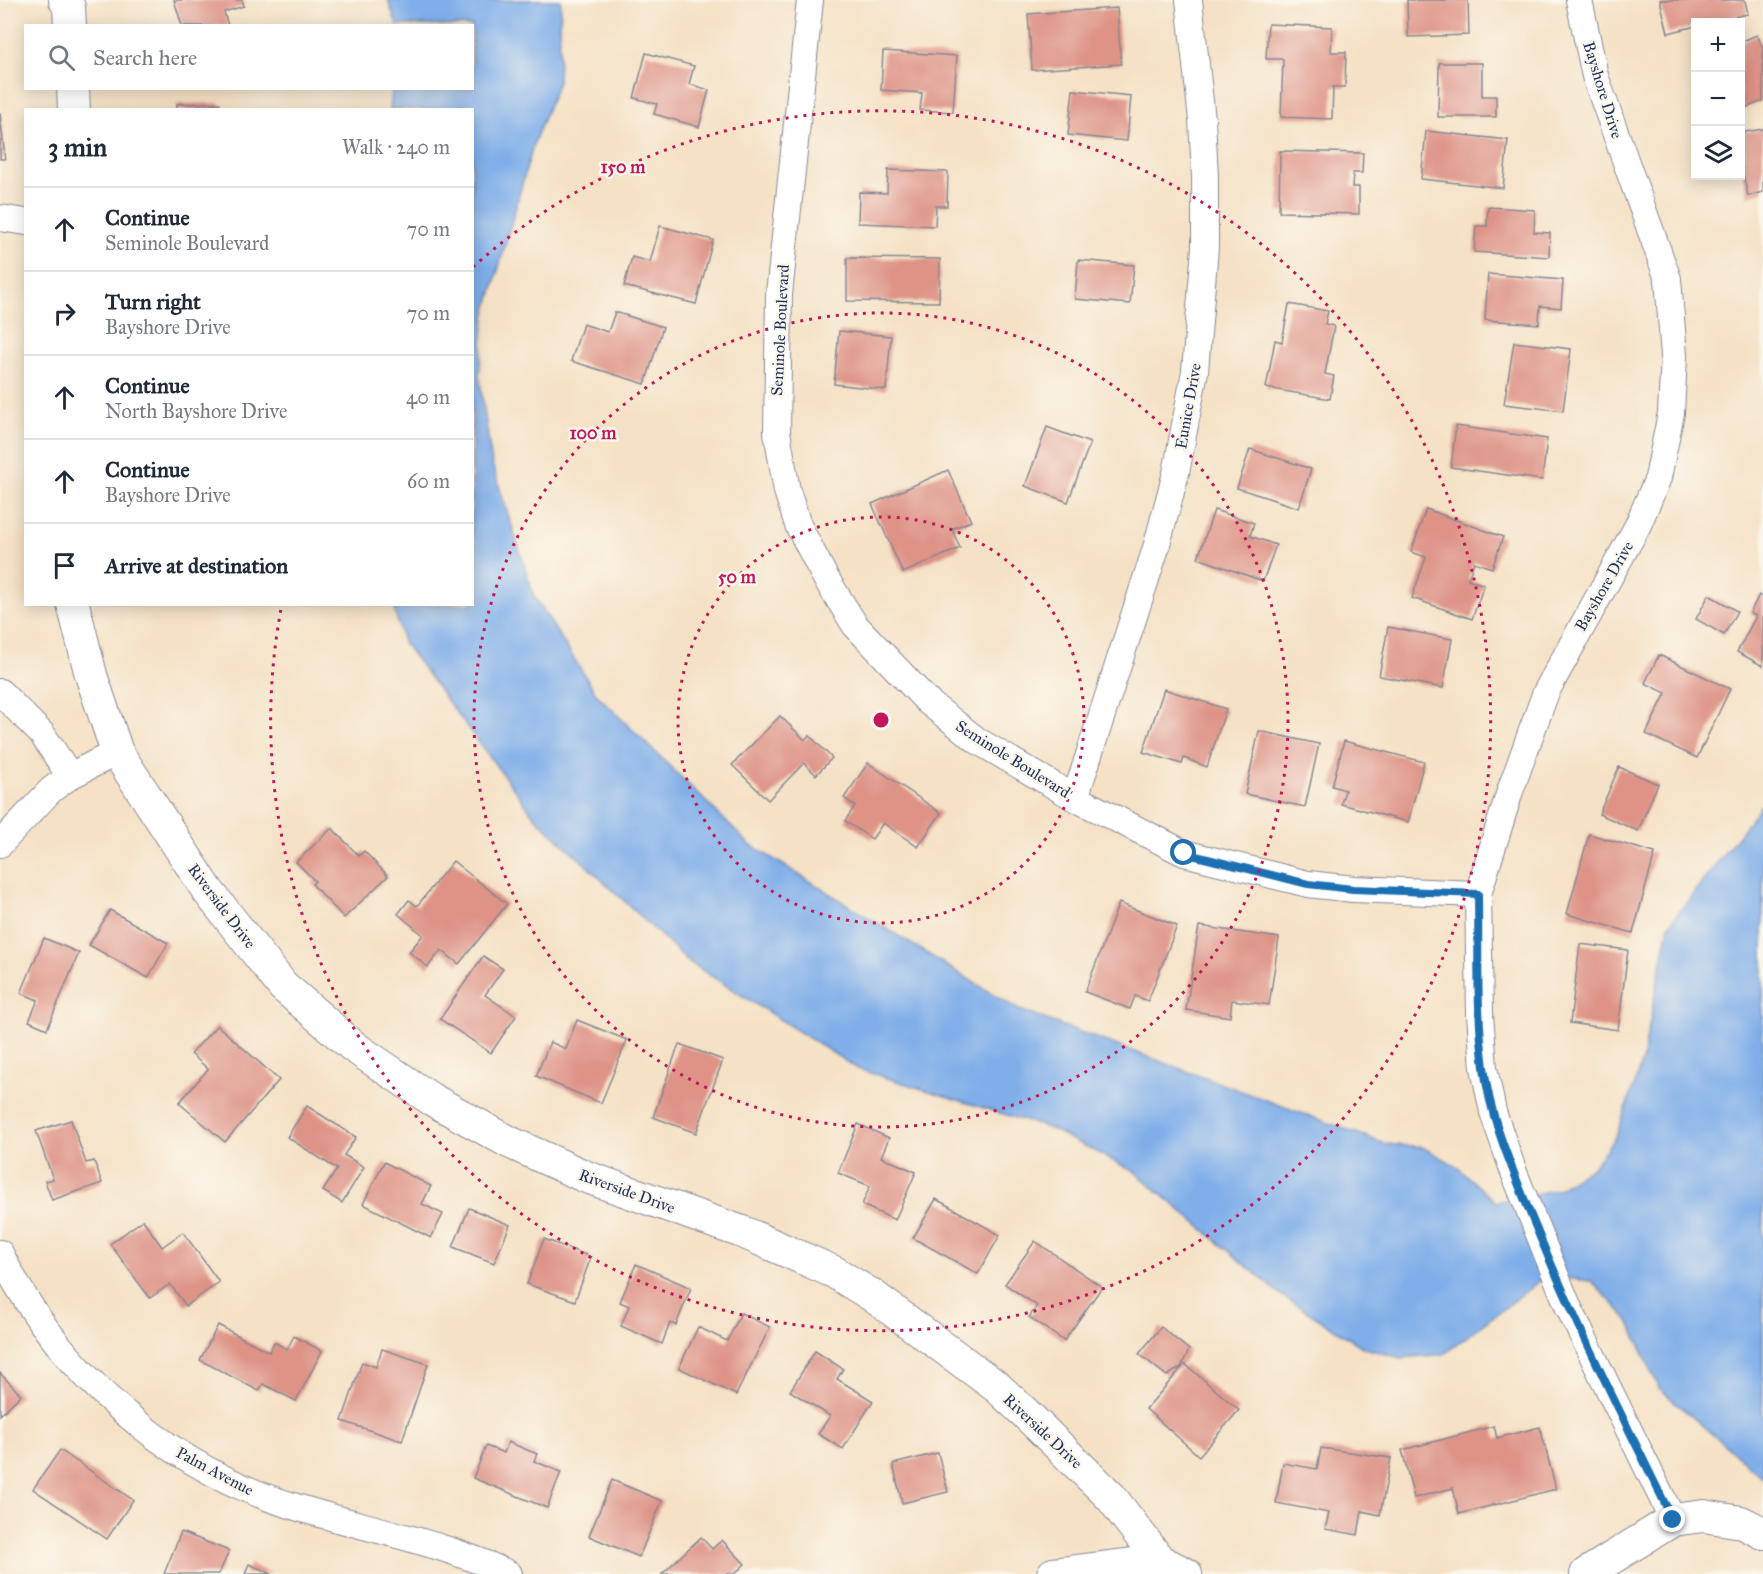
<!DOCTYPE html>
<html lang="en">
<head>
<meta charset="utf-8">
<style>
	:root { --surface:#fff; --page:#f6f6f7; --text:#1f2937; --muted:#747a83; --line:#e0e1e3 }
	body { margin:0; font-family:"IM FELL Great Primer",serif; background:var(--page); color:var(--text) }
	.controls { position:absolute; right:18px; top:18px; display:grid; overflow:hidden; border-radius:0px; box-shadow:0 3px 15px #0003 }
	.controls button { width:54px; height:54px; display:grid; place-items:center; padding:0; border:0; border-bottom:2px solid var(--line); background:var(--surface); color:var(--text); font:30px sans-serif }
	.stop { position:absolute; width:18px; height:18px; margin:-14px; border:4px solid #1f6fb2; border-radius:50%; background:#fff }
	.stop.end { background:#1f6fb2; border-color:#fff; box-shadow:0 2px 6px #0008 }
	.list { margin:0; padding:0; list-style:none }
	h2 { display:flex; justify-content:space-between; align-items:center; height:78px; margin:0; padding:0 24px; font-size:26px }
	h2 small { font-size:20px; font-weight:400; color:var(--muted) }
	.list li { display:grid; grid-template-columns:39px 1fr auto; gap:18px; align-items:center; box-sizing:border-box; height:84px; padding:0 24px; border-top:2px solid var(--line) }
	.list b { display:block; font-size:22px; white-space:nowrap }
	.list p { margin:0; font-size:20px; white-space:nowrap; color:var(--muted) }
	.list em { font-size:20px; font-style:normal; color:var(--muted) }
	.icon { flex:none; width:33px; height:33px; fill:none; stroke:currentColor; stroke-width:2; stroke-linecap:round; stroke-linejoin:round }
	.map { position:relative; flex:none; width:1763px; height:1574px; overflow:hidden }
	.search { position:absolute; background:var(--surface); box-shadow:0 3px 15px #0003; left:24px; top:24px; width:450px; height:66px; display:flex; align-items:center; gap:15px; box-sizing:border-box; padding:0 21px; border-radius:0px; color:var(--muted); font-size:22px }
	.panel { position:absolute; background:var(--surface); box-shadow:0 3px 15px #0003; left:24px; top:108px; width:450px; height:498px; border-radius:0px }
	.map>svg:first-child { display:block }
	.water { fill:#7faee9; stroke:#4d6ea4; stroke-width:1.5 }
	.building { fill:#de9386 }
	.lines { fill:none; stroke-linecap:round; stroke-linejoin:round }
	.minor-casing { stroke:#888892; stroke-width:28 }
	.tertiary-casing { stroke:#888892; stroke-width:34 }
	.minor { stroke:#fff; stroke-width:26 }
	.tertiary { stroke:#fff; stroke-width:32 }
	.route { stroke:#1f6fb2; stroke-width:8 }
	.ring { fill:none; stroke:#c2185b; stroke-width:3; stroke-dasharray:3 6 }
	.labels { text-anchor:middle; dominant-baseline:central; stroke-width:5; stroke-linejoin:round; paint-order:stroke }
	.street-label { font-size:16px; fill:#1b2f5e; stroke:#fbf7ec }
	.centre { fill:#c2185b; stroke:#fbf7ec; stroke-width:3 }
	.ring-label { font-size:18px; text-anchor:middle; font-weight:bold; fill:#c2185b; stroke:#fbf7ec; stroke-width:5; stroke-linejoin:round; paint-order:stroke }
</style>
</head>
<body>
<div class="map">
<svg width="1763" height="1574" viewBox="0 0 1763 1574">
	<rect width="100%" height="100%" fill="#fbf7ec"/>
	<filter id="ink" filterUnits="userSpaceOnUse"><feTurbulence type="fractalNoise" baseFrequency=".0167" numOctaves="2"/><feDisplacementMap in="SourceGraphic" scale="12" xChannelSelector="R" yChannelSelector="G"/><feConvolveMatrix kernelMatrix="1 2 1 2 8 2 1 2 1" color-interpolation-filters="sRGB"/></filter>
	<filter id="wash" filterUnits="userSpaceOnUse"><feTurbulence type="fractalNoise" baseFrequency=".008" numOctaves="4" result="noise"/><feDisplacementMap in="SourceGraphic" scale="24" xChannelSelector="R" yChannelSelector="G"/><feGaussianBlur stdDeviation="1.35" result="paint"/><feColorMatrix in="noise" values="0 0 0 0 0 0 0 0 0 0 0 0 0 0 0 0 0 1.4 0 .05"/><feComposite in="paint" operator="in"/></filter>
	<g filter="url(#wash)">
		<rect width="100%" height="100%" fill="#f5e1c5"/>
		<path class="water" d="M 388,0 L 561,0 L 558,82 L 533,145 L 485,317 L 479,375 L 492,464 L 534,596 L 597,695 L 749,844 L 1017,1009 L 1386,1144 L 1422,1147 L 1455,1165 L 1496,1202 L 1558,1189 L 1593,1167 L 1617,1134 L 1642,1061 L 1669,925 L 1763,803 L 1763,1478 L 1659,1388 L 1628,1319 L 1591,1281 L 1546,1276 L 1444,1354 L 1402,1358 L 1364,1348 L 1281,1295 L 1135,1172 L 1051,1129 L 858,1069 L 689,962 L 535,817 L 403,642 L 393,605 L 472,604 L 472,110 L 390,109 L 392,89 L 472,88 L 472,26 L 397,25 Z"/>
		<g id="blocks">
			<g class="building">
				<path d="M 174,0 L 242,0 L 244,6 L 224,12 L 228,26 L 182,26 Z"/>
				<path d="M 1407,0 L 1468,0 L 1469,35 L 1408,37 Z"/>
				<path d="M 1660,0 L 1745,0 L 1748,14 L 1711,22 L 1696,22 L 1696,26 L 1668,33 Z"/>
				<path d="M 1117,8 L 1121,64 L 1032,70 L 1028,14 Z"/>
				<path d="M 1268,24 L 1332,27 L 1331,52 L 1346,52 L 1345,87 L 1333,87 L 1332,119 L 1281,117 L 1283,59 L 1266,59 Z"/>
				<path d="M 1757,35 L 1763,48 L 1763,101 L 1740,110 L 1740,42 Z"/>
				<path d="M 883,51 L 957,56 L 953,112 L 920,110 L 922,93 L 881,90 Z"/>
				<path d="M 646,53 L 694,66 L 689,84 L 709,90 L 699,127 L 654,114 L 657,104 L 634,98 Z"/>
				<path d="M 1439,63 L 1482,63 L 1482,96 L 1496,96 L 1496,117 L 1438,117 Z"/>
				<path d="M 1073,90 L 1131,96 L 1127,141 L 1068,135 Z"/>
				<path d="M 220,103 L 220,110 L 177,110 L 177,104 Z"/>
				<path d="M 0,113 L 5,159 L 0,159 Z"/>
				<path d="M 1763,129 L 1763,192 L 1748,196 L 1740,162 L 1740,133 Z"/>
				<path d="M 1426,131 L 1508,140 L 1503,188 L 1421,179 Z"/>
				<path d="M 1280,151 L 1363,153 L 1362,173 L 1353,173 L 1352,187 L 1359,187 L 1359,214 L 1279,212 Z"/>
				<path d="M 888,170 L 948,172 L 947,206 L 936,206 L 935,226 L 858,223 L 859,192 L 887,193 Z"/>
				<path d="M 1488,207 L 1535,210 L 1534,232 L 1550,233 L 1549,257 L 1474,252 L 1476,226 L 1487,226 Z"/>
				<path d="M 660,226 L 713,240 L 696,304 L 624,286 L 632,257 L 650,262 Z"/>
				<path d="M 847,258 L 940,259 L 939,302 L 847,301 Z"/>
				<path d="M 1078,260 L 1134,265 L 1130,304 L 1075,299 Z"/>
				<path d="M 1488,274 L 1563,280 L 1561,308 L 1540,306 L 1539,324 L 1485,320 Z"/>
				<path d="M 1289,304 L 1328,311 L 1325,324 L 1334,326 L 1325,374 L 1334,376 L 1330,399 L 1266,388 L 1275,340 L 1282,342 Z"/>
				<path d="M 615,312 L 663,327 L 645,384 L 571,361 L 583,324 L 608,332 Z"/>
				<path d="M 839,331 L 891,336 L 886,390 L 834,384 Z"/>
				<path d="M 1514,342 L 1571,349 L 1563,411 L 1504,404 Z"/>
				<path d="M 1456,426 L 1547,439 L 1542,480 L 1451,467 Z"/>
				<path d="M 1047,427 L 1090,443 L 1068,502 L 1025,486 Z"/>
				<path d="M 1250,449 L 1311,469 L 1299,508 L 1237,488 Z"/>
				<path d="M 948,470 L 971,521 L 952,529 L 960,548 L 903,573 L 872,504 Z"/>
				<path d="M 1426,509 L 1503,537 L 1492,568 L 1474,562 L 1468,579 L 1484,585 L 1472,619 L 1412,598 L 1426,557 L 1411,552 Z"/>
				<path d="M 1214,510 L 1254,523 L 1250,536 L 1276,545 L 1263,581 L 1198,558 Z"/>
				<path d="M 1709,595 L 1737,611 L 1724,635 L 1696,619 Z"/>
				<path d="M 1759,595 L 1763,598 L 1763,666 L 1737,652 L 1756,616 L 1750,613 Z"/>
				<path d="M 1388,627 L 1452,639 L 1443,688 L 1379,676 Z"/>
				<path d="M 1659,655 L 1730,689 L 1697,758 L 1646,734 L 1666,693 L 1645,683 Z"/>
				<path d="M 1164,689 L 1226,709 L 1207,767 L 1184,758 L 1182,764 L 1143,752 Z"/>
				<path d="M 780,716 L 805,740 L 809,735 L 832,758 L 816,775 L 804,763 L 768,800 L 732,765 Z"/>
				<path d="M 1259,731 L 1319,744 L 1305,807 L 1245,794 Z"/>
				<path d="M 1344,741 L 1424,762 L 1408,822 L 1341,804 L 1345,790 L 1332,786 Z"/>
				<path d="M 868,763 L 941,813 L 918,847 L 883,823 L 872,839 L 845,821 L 855,806 L 844,798 Z"/>
				<path d="M 1619,767 L 1658,784 L 1638,831 L 1599,814 Z"/>
				<path d="M 332,828 L 359,856 L 364,851 L 388,876 L 344,918 L 312,884 L 315,881 L 296,862 Z"/>
				<path d="M 1589,834 L 1655,853 L 1633,933 L 1567,914 Z"/>
				<path d="M 453,861 L 507,904 L 459,964 L 441,950 L 428,967 L 409,952 L 423,935 L 398,914 L 409,900 L 417,906 Z"/>
				<path d="M 1119,903 L 1177,926 L 1148,1001 L 1135,996 L 1130,1009 L 1085,992 Z"/>
				<path d="M 110,910 L 168,943 L 148,978 L 89,945 Z"/>
				<path d="M 1199,926 L 1279,938 L 1269,1005 L 1232,1000 L 1230,1017 L 1186,1010 Z"/>
				<path d="M 44,938 L 79,953 L 47,1029 L 29,1021 L 38,1000 L 21,993 Z"/>
				<path d="M 1580,944 L 1628,950 L 1618,1030 L 1570,1023 Z"/>
				<path d="M 483,956 L 503,969 L 485,995 L 516,1016 L 491,1053 L 440,1019 Z"/>
				<path d="M 577,1020 L 627,1040 L 601,1103 L 536,1076 L 550,1042 L 566,1049 Z"/>
				<path d="M 217,1025 L 279,1080 L 225,1142 L 179,1103 L 208,1069 L 191,1054 Z"/>
				<path d="M 679,1044 L 723,1060 L 696,1133 L 653,1117 Z"/>
				<path d="M 307,1106 L 356,1137 L 344,1155 L 364,1167 L 342,1203 L 323,1191 L 337,1169 L 287,1137 Z"/>
				<path d="M 71,1120 L 86,1163 L 94,1161 L 102,1183 L 52,1200 L 45,1181 L 53,1179 L 36,1131 Z"/>
				<path d="M 858,1124 L 889,1138 L 881,1157 L 916,1172 L 895,1220 L 862,1205 L 870,1186 L 838,1173 Z"/>
				<path d="M 384,1162 L 431,1186 L 422,1204 L 443,1214 L 431,1238 L 363,1204 Z"/>
				<path d="M 936,1199 L 1000,1235 L 978,1274 L 913,1238 Z"/>
				<path d="M 469,1208 L 510,1225 L 494,1263 L 453,1247 Z"/>
				<path d="M 143,1220 L 162,1247 L 183,1232 L 219,1282 L 186,1306 L 170,1284 L 150,1298 L 110,1244 Z"/>
				<path d="M 544,1239 L 591,1257 L 575,1301 L 527,1284 Z"/>
				<path d="M 1035,1241 L 1102,1287 L 1064,1341 L 1029,1317 L 1037,1306 L 1005,1284 Z"/>
				<path d="M 636,1264 L 691,1288 L 676,1325 L 670,1323 L 662,1344 L 621,1326 L 629,1306 L 620,1302 Z"/>
				<path d="M 741,1313 L 770,1327 L 736,1395 L 679,1368 L 698,1327 L 727,1341 Z"/>
				<path d="M 218,1325 L 269,1352 L 274,1342 L 287,1349 L 294,1336 L 322,1351 L 296,1401 L 263,1384 L 259,1391 L 200,1360 Z"/>
				<path d="M 1161,1327 L 1189,1350 L 1181,1367 L 1167,1376 L 1139,1354 Z"/>
				<path d="M 382,1349 L 428,1364 L 402,1441 L 342,1421 L 362,1362 L 376,1367 Z"/>
				<path d="M 815,1351 L 843,1369 L 837,1379 L 873,1401 L 843,1449 L 818,1434 L 830,1416 L 790,1391 Z"/>
				<path d="M 1185,1364 L 1239,1410 L 1199,1456 L 1146,1409 Z"/>
				<path d="M 0,1373 L 21,1395 L 0,1415 Z"/>
				<path d="M 1494,1426 L 1497,1438 L 1540,1427 L 1556,1489 L 1459,1514 L 1453,1488 L 1414,1498 L 1402,1450 Z"/>
				<path d="M 508,1442 L 537,1454 L 534,1461 L 561,1472 L 547,1508 L 473,1478 L 486,1446 L 504,1453 Z"/>
				<path d="M 1321,1448 L 1391,1458 L 1380,1515 L 1362,1511 L 1358,1535 L 1325,1529 L 1329,1513 L 1276,1503 L 1283,1463 L 1317,1469 Z"/>
				<path d="M 60,1450 L 133,1500 L 107,1539 L 33,1489 Z"/>
				<path d="M 938,1453 L 948,1492 L 902,1503 L 893,1464 Z"/>
				<path d="M 612,1480 L 662,1501 L 639,1557 L 589,1536 Z"/>
				<path d="M 181,1532 L 229,1551 L 219,1574 L 164,1574 Z"/>
				<path d="M 701,1537 L 712,1549 L 722,1540 L 745,1564 L 734,1574 L 662,1574 Z"/>
				<path d="M 249,1564 L 272,1574 L 245,1574 Z"/>
			</g>
		</g>
	</g>
	<g filter="url(#ink)">
		<use href="#blocks" fill-opacity="0" stroke="#888892" stroke-width="1.5"/>
		<g class="lines">
			<g class="minor-casing">
				<g id="minor">
					<path d="M 810,0 L 779,294 L 777,432 L 787,491 L 798,525 L 825,577 L 855,625 L 928,702 L 978,741 L 1075,798 L 1184,853 L 1308,884 L 1353,889 L 1478,894"/>
					<path d="M 1579,0 L 1595,76 L 1668,279 L 1674,356 L 1671,413 L 1658,478 L 1637,527 L 1546,692 L 1510,791 L 1478,894 L 1480,1014 L 1484,1068 L 1493,1112 L 1513,1170 L 1568,1306 L 1673,1520"/>
					<path d="M 0,218 L 26,222"/>
					<path d="M 0,692 L 42,734 L 70,776"/>
					<path d="M 1075,798 L 1156,548 L 1176,473 L 1195,371 L 1205,247 L 1205,177 L 1202,120 L 1189,0"/>
					<path d="M 0,844 L 51,790 L 70,776 L 117,752"/>
					<path d="M 0,1253 C 58,1372 169,1469 296,1507 C 367,1529 442,1542 509,1574"/>
				</g>
			</g>
			<g class="tertiary-casing">
				<g id="tertiary">
					<path d="M 65,0 L 69,7 L 70,26"/>
					<path d="M 73,88 L 74,110"/>
					<path d="M 73,604 L 91,675 L 117,752 L 208,891 L 283,986 L 354,1047 L 431,1099 L 509,1142 L 584,1176 L 745,1233 L 834,1272 L 873,1296 L 997,1387 L 1024,1412 L 1111,1497 L 1160,1561 L 1186,1574"/>
					<path d="M 1053,1574 L 1160,1561"/>
					<path d="M 1586,1574 L 1673,1520 L 1704,1516 L 1741,1522 L 1763,1533"/>
				</g>
			</g>
			<use href="#minor" class="minor"/>
			<use href="#tertiary" class="tertiary"/>
		</g>
	</g>
	<g class="lines" filter="url(#ink)">
		<path class="route" d="M 1184,853 L 1308,884 L 1353,889 L 1478,894 C 1479,951 1476,1010 1484,1067 C 1490,1120 1513,1170 1532,1218 C 1574,1321 1624,1420 1673,1520"/>
	</g>
	<g class="ring">
		<circle cx="881" cy="720" r="203"/>
		<circle cx="881" cy="720" r="407"/>
		<path d="M473 267A610 610 0 1 1 281 609"/>
	</g>
	<g class="labels">
		<g class="street-label">
			<text transform="translate(1603 90) rotate(73)">Bayshore Drive</text>
			<text transform="translate(780 330) rotate(-87)">Seminole Boulevard</text>
			<text transform="translate(1188 406) rotate(-80)">Eunice Drive</text>
			<text transform="translate(1604 586) rotate(-60)">Bayshore Drive</text>
			<text transform="translate(1013 759) rotate(32)">Seminole Boulevard</text>
			<text transform="translate(222 906) rotate(53)">Riverside Drive</text>
			<text transform="translate(627 1191) rotate(20)">Riverside Drive</text>
			<text transform="translate(1043 1431) rotate(43)">Riverside Drive</text>
			<text transform="translate(215 1471) rotate(28)">Palm Avenue</text>
		</g>
	</g>
	<circle cx="881" cy="720" r="9" class="centre"/>
	<g class="ring-label">
		<text x="623" y="173">150 m</text>
		<text x="593" y="439">100 m</text>
		<text x="737" y="583">50 m</text>
	</g>
</svg>
<div class="controls">
<button>+</button>
<button>−</button>
<button><svg class="icon" aria-label="layers" viewBox="0 0 24 24"><path d="M12 4l9 5-9 5-9-5zM3 14l9 5 9-5"/></svg></button>
</div>
<div class="stop" style="left:1184px;top:853px"></div>
<div class="stop end" style="left:1673px;top:1520px"></div>
<div class="search"><svg class="icon" aria-label="search" viewBox="0 0 24 24"><circle cx="10" cy="10" r="6"/><path d="M15 15l6 6"/></svg>Search here</div>
<section class="panel">
<h2>3 min<small>Walk · 240 m</small></h2>
<ul class="list">
<li><svg class="icon" aria-label="ahead" viewBox="0 0 24 24"><path d="M12 20V5M6 11l6-6 6 6"/></svg><div><b>Continue</b><p>Seminole Boulevard</p></div><em>70 m</em></li>
<li><svg class="icon" aria-label="right" viewBox="0 0 24 24"><path d="M7 20v-9h11M14 6l5 5-5 5"/></svg><div><b>Turn right</b><p>Bayshore Drive</p></div><em>70 m</em></li>
<li><svg class="icon" aria-label="ahead" viewBox="0 0 24 24"><path d="M12 20V5M6 11l6-6 6 6"/></svg><div><b>Continue</b><p>North Bayshore Drive</p></div><em>40 m</em></li>
<li><svg class="icon" aria-label="ahead" viewBox="0 0 24 24"><path d="M12 20V5M6 11l6-6 6 6"/></svg><div><b>Continue</b><p>Bayshore Drive</p></div><em>60 m</em></li>
<li><svg class="icon" aria-label="arrive" viewBox="0 0 24 24"><path d="M6 21V4h12l-3 4 3 4H6"/></svg><div><b>Arrive at destination</b></div></li>
</ul>
</section>
</div>
</body>
</html>
